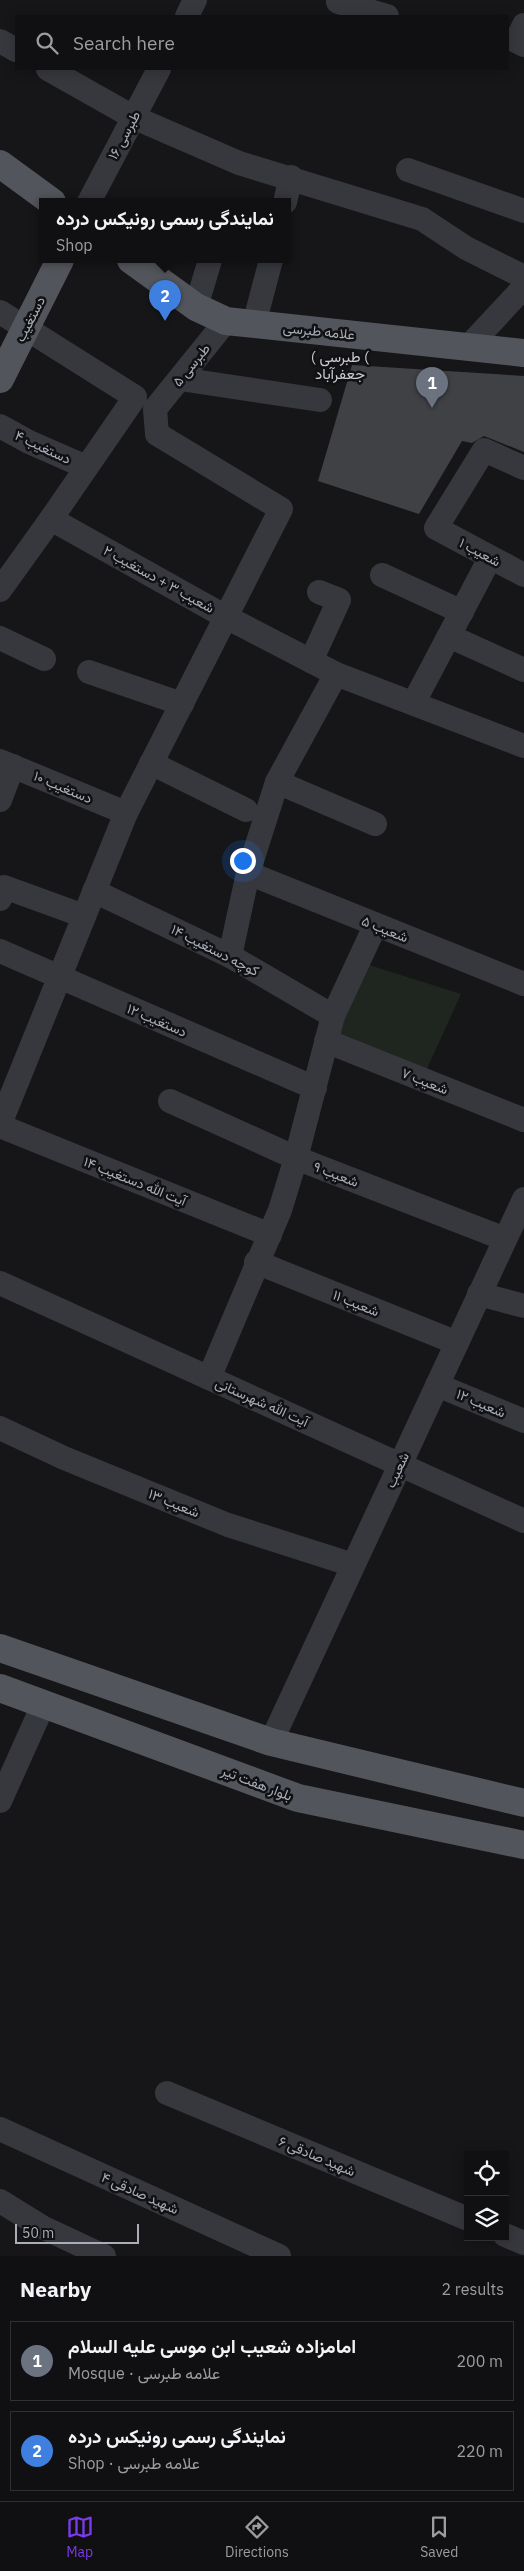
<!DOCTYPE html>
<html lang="en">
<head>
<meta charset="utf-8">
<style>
	:root { --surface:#101012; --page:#1e1e20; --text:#f1f3f6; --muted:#9c9d9f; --line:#303032; --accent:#7c3aed }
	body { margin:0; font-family:"IBM Plex Sans",Vazirmatn,sans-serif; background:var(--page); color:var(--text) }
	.controls { position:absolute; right:15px; bottom:15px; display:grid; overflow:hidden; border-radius:0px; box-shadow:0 2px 12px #0003 }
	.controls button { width:45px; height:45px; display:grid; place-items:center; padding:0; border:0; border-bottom:1px solid var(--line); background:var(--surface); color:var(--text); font:25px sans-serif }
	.scale { position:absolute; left:15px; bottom:12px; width:124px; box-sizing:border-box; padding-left:5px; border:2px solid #a8adb8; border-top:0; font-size:14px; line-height:18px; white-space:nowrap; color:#a8adb8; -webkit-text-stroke:4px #111113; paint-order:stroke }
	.you { position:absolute; left:242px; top:860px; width:18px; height:18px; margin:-12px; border:4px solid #fff; border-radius:50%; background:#1a73e8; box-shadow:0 0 0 8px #1a73e833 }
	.badge { display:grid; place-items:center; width:32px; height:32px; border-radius:50%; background:var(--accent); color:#fff; font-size:16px; font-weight:700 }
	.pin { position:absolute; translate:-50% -41px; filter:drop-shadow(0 1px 2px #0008) }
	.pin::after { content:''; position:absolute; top:26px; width:18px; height:15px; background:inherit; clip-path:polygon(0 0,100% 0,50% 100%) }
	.popup { position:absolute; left:39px; top:198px; width:252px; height:65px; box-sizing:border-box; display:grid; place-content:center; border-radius:0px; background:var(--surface); filter:drop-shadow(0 1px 4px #0005); font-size:16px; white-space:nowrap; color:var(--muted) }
	.popup b { font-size:19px; color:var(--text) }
	.popup::after { content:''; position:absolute; left:50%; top:100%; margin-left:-10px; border:10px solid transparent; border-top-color:var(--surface) }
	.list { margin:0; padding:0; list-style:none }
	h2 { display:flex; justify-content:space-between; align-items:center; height:65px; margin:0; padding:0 20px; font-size:21px }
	h2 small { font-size:16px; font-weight:400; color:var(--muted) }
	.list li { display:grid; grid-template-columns:32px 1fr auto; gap:15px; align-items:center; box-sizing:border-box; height:80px; margin:0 10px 10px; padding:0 10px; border:1px solid var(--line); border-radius:0px }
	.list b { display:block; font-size:19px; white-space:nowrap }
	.list p { margin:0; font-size:16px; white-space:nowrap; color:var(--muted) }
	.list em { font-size:16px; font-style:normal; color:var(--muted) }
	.icon { flex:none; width:28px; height:28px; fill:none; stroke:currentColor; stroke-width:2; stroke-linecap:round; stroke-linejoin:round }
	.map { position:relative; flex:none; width:524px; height:2256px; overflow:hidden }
	.search { position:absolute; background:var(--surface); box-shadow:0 2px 12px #0003; left:15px; right:15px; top:15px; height:55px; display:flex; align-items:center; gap:12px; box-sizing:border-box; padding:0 18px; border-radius:0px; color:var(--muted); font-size:19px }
	.sheet { height:245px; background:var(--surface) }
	nav { display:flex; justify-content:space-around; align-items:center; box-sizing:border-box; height:70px; border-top:1px solid var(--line); background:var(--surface); font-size:14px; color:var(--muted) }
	nav a { display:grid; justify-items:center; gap:2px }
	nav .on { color:var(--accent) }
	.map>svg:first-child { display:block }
	.green { fill:#1e261f }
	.building { fill:#404145 }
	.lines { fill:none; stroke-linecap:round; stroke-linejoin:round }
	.minor { stroke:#37383d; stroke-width:24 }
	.major { stroke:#53555c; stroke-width:28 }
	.labels { text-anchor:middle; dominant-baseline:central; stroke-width:5; stroke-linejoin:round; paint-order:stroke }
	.street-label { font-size:14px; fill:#a8adb8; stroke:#111113 }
	.neighbourhood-label { font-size:15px; fill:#c9ccd4; stroke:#111113 }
</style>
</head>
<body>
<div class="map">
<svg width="524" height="2256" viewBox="0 0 524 2256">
	<rect width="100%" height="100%" fill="#161618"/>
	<path class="green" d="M 366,964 L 461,994 L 426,1071 L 336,1037 Z"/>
	<path class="building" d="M 352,365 L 524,376 L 524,452 L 484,436 L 472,443 L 462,441 L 419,514 L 318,481 Z"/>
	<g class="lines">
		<g class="minor">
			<path d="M 338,2 L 387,16"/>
			<path d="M 187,16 L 195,0"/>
			<path d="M 524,25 L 516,41 L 524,45"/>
			<path d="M 0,41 L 16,50"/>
			<path d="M 48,69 L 133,117 L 239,163 L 422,219 L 466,248 L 524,277"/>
			<path d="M 408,170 L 524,211"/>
			<path d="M 89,202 L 159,69"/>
			<path d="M 285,202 L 291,177"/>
			<path d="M 196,307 L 210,260"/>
			<path d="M 0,312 L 135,397 L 51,519 L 226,617 L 336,674 L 524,746"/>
			<path d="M 254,324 L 271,260"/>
			<path d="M 470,345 L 524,287"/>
			<path d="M 180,379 L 320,400"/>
			<path d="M 155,409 L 226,321"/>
			<path d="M 0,426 L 29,442 L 86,467"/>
			<path d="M 524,468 L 484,450 L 436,528 L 524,575"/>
			<path d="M 382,575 L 462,612"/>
			<path d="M 0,590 L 51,519"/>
			<path d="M 449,636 L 524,670"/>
			<path d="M 0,638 L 44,659"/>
			<path d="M 311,661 L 339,600 L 319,592"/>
			<path d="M 89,672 L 182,704"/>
			<path d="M 414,702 L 490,558"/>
			<path d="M 0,761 L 126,813"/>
			<path d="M 151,763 L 246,810"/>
			<path d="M 277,782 L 375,824"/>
			<path d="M 0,800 L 13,766"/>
			<path d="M 248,873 L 524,984"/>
			<path d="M 94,891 L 230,956 L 333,1016"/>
			<path d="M 0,899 L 4,887 L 84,916"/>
			<path d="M 0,951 L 315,1088"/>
			<path d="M 230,956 L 248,873 L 277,782 L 336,674"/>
			<path d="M 326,1041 L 524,1120"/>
			<path d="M 170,1101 L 296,1158 L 505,1239"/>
			<path d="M 0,1124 L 126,813 L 281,509 L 157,434 L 155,409"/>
			<path d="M 0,1126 L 270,1235"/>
			<path d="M 256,1262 L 457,1343"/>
			<path d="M 0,1283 L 524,1521"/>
			<path d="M 479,1294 L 524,1306"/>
			<path d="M 209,1378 L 280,1210 L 296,1158 L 333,1016 L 375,926"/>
			<path d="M 437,1385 L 524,1421"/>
			<path d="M 0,1428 L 64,1458 L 228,1525 L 353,1565"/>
			<path d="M 271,1742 L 524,1199"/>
			<path d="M 0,1801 L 44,1703"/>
			<path d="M 167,2093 L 468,2219"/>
			<path d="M 0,2129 L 279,2256"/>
			<path d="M 0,2201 L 42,2227 L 104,2256"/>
			<path d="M 505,2235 L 524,2243"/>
		</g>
		<g class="major">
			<path d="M 0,164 L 52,202"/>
			<path d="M 131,260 L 196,307 L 226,321 L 524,353"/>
			<path d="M 0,379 L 60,260"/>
			<path d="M 0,1648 L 271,1742 L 524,1803"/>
			<path d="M 0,1688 L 298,1798 L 524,1845"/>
		</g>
	</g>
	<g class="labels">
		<g class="street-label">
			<text transform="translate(124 135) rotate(-62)">طبرسی ۱۶</text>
			<text transform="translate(30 319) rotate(-63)">دستغیب</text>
			<text transform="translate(319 331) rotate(6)">علامه طبرسی</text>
			<text transform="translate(191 365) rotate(-51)">طبرسی ۵</text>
			<text transform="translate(43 447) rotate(25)">دستغیب ۴</text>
			<text transform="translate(480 552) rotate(28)">شعیب ۱</text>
			<text transform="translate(159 579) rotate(29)">شعیب ۳ + دستغیب ۲</text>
			<text transform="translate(63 787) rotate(23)">دستغیب ۱۰</text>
			<text transform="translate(385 929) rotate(22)">شعیب ۵</text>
			<text transform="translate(215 950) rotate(27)">کوچه دستغیب ۱۴</text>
			<text transform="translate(157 1020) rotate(23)">دستغیب ۱۲</text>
			<text transform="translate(425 1081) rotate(22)">شعیب ۷</text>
			<text transform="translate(336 1174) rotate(21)">شعیب ۹</text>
			<text transform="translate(135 1181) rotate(22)">آیت الله دستغیب ۱۴</text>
			<text transform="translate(356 1303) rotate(22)">شعیب ۱۱</text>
			<text transform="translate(262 1402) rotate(24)">آیت الله شهرستانی</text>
			<text transform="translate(481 1403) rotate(23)">شعیب ۱۲</text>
			<text transform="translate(397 1470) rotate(-65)">شعیب</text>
			<text transform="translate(174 1503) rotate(22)">شعیب ۱۳</text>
			<text transform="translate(257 1783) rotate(21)">بلوار هفت تیر</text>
			<text transform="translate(317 2156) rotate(23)">شهید صادقی ۶</text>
			<text transform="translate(140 2193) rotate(24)">شهید صادقی ۴</text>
		</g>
		<g class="neighbourhood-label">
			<text x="340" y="356">( طبرسی (<tspan x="340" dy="17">جعفرآباد</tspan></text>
		</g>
	</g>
</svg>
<div class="controls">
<button><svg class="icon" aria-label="locate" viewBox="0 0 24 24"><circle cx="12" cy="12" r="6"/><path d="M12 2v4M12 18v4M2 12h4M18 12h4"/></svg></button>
<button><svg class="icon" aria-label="layers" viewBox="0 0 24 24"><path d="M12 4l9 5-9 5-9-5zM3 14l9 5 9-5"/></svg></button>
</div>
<div class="scale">50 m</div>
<div class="you"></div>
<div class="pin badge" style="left:432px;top:408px;background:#6b7280">1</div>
<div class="pin badge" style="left:165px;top:321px;background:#3f7fe0">2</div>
<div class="popup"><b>نمایندگی رسمی رونیکس درده</b>Shop</div>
<div class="search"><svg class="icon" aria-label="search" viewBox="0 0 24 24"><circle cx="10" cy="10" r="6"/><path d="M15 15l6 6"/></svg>Search here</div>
</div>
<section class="sheet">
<h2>Nearby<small>2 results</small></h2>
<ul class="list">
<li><span class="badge" style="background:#6b7280">1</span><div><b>امامزاده شعیب ابن موسی علیه السلام</b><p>Mosque · علامه طبرسی</p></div><em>200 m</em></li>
<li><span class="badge" style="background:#3f7fe0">2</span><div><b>نمایندگی رسمی رونیکس درده</b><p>Shop · علامه طبرسی</p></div><em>220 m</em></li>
</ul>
</section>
<nav>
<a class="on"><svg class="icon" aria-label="map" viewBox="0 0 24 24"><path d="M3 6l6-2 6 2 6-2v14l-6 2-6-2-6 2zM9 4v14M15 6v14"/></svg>Map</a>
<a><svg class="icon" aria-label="directions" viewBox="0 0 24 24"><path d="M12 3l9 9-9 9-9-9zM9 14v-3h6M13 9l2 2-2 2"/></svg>Directions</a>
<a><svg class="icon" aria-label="saved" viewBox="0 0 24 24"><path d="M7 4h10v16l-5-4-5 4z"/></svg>Saved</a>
</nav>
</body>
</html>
